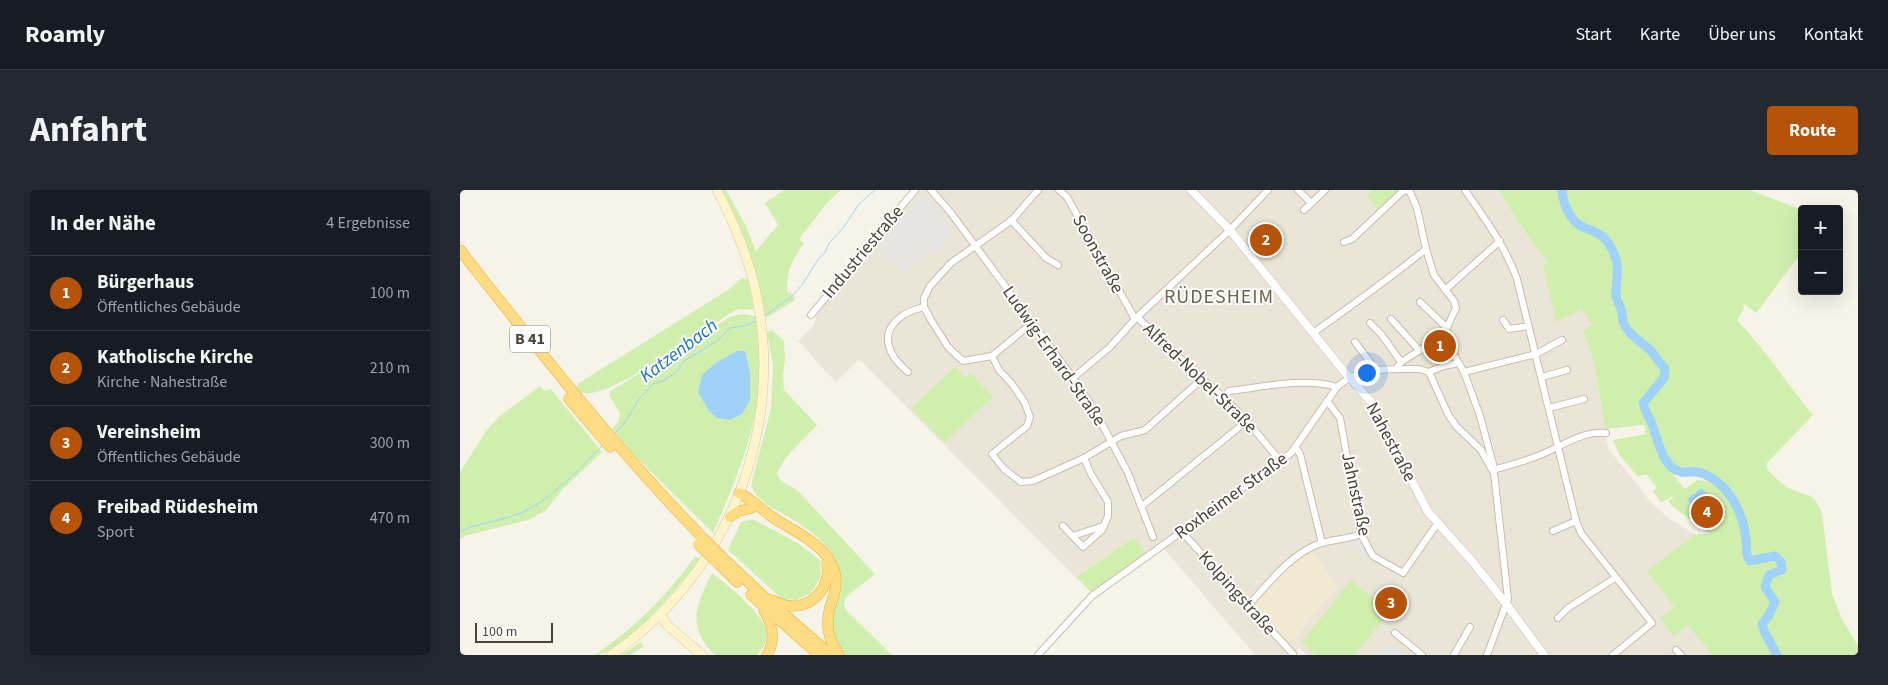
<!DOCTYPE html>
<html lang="de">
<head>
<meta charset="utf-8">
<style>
	:root { --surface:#171b24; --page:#242831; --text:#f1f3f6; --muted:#9ea1a6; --line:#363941; --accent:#b45309 }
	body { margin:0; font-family:"Source Sans 3",sans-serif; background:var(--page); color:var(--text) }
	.controls { position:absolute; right:15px; top:15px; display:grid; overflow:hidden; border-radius:5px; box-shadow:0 5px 20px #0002 }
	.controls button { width:45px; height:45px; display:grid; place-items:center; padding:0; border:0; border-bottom:1px solid var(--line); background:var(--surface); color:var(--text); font:25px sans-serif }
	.scale { position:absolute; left:15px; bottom:12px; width:78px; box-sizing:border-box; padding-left:5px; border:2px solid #4b4436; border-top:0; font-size:14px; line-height:18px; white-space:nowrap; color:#4b4436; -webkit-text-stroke:4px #fff; paint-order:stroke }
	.you { position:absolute; left:906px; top:182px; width:18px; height:18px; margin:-12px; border:4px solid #fff; border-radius:50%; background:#1a73e8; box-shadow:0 0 0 8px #1a73e833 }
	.badge { display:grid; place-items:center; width:32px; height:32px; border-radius:50%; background:var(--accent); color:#fff; font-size:16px; font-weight:700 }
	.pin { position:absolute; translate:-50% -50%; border:2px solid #fff; box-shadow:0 1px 5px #0006 }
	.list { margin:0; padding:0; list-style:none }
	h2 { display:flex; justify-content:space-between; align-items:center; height:65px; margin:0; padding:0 20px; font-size:21px }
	h2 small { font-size:16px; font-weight:400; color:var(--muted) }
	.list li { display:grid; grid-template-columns:32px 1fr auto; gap:15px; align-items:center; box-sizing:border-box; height:75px; padding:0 20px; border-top:1px solid var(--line) }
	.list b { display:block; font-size:19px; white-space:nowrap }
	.list p { margin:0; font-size:16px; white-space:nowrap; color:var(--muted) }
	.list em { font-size:16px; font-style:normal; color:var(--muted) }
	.map { position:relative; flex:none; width:1398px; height:465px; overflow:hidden; border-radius:5px }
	header { display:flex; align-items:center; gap:30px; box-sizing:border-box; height:70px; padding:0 25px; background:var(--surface); border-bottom:1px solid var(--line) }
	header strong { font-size:24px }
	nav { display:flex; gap:28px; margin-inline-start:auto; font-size:18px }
	.intro { display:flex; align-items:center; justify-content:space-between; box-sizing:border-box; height:120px; padding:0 30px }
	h1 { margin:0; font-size:35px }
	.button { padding:12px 22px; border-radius:5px; background:var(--accent); color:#fff; font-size:18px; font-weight:700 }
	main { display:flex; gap:30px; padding:0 30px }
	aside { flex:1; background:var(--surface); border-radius:5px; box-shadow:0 5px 20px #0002 }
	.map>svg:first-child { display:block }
	.residential { fill:#ebe5d7 }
	.education { fill:#f1e9d2 }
	.green { fill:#d0efae; fill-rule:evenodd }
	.parking { fill:#e7e5e1 }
	.water { fill:#a0d2f9 }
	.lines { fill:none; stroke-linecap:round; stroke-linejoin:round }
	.stream { stroke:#a0d2f9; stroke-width:1 }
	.river { stroke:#a0d2f9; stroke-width:9 }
	.minor-casing { stroke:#c6bead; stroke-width:8 }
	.tertiary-casing { stroke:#c6bead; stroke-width:9 }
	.secondary-casing { stroke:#dbca94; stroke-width:10 }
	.trunk-casing { stroke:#f0ad2a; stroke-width:11 }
	.minor { stroke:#fff; stroke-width:6 }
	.tertiary { stroke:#fff; stroke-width:8 }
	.secondary { stroke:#fff4cb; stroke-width:9 }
	.trunk { stroke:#ffdc83; stroke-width:10 }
	.trunk-bridge-casing { stroke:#f0ad2a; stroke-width:11; stroke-linecap:butt }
	.trunk-bridge { stroke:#ffdc83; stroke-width:10 }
	.labels { text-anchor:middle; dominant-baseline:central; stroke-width:4; stroke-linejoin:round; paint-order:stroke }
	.shield { fill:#fff; stroke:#817c72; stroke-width:1 }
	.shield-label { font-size:16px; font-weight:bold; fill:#4b4436 }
	.street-label { font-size:18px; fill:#4b4436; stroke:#fff }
	.water-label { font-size:19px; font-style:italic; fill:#2076bc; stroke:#fff }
	.quarter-label { font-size:20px; letter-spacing:1px; fill:#6f624c; stroke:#fff }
</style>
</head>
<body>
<header>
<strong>Roamly</strong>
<nav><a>Start</a><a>Karte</a><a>Über uns</a><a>Kontakt</a></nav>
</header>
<div class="intro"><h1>Anfahrt</h1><a class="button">Route</a></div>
<main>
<aside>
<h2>In der Nähe<small>4 Ergebnisse</small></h2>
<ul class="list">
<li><span class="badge">1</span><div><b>Bürgerhaus</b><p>Öffentliches Gebäude</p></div><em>100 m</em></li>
<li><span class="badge">2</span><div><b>Katholische Kirche</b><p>Kirche · Nahestraße</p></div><em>210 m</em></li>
<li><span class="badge">3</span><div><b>Vereinsheim</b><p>Öffentliches Gebäude</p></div><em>300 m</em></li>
<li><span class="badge">4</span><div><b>Freibad Rüdesheim</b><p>Sport</p></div><em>470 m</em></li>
</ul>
</aside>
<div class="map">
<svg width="1398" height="465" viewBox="0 0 1398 465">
	<rect width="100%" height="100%" fill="#f6f3e9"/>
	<path class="residential" d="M 460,0 L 1039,0 L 1060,35 L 1126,124 L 1129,131 L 1133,134 L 1123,142 L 1134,173 L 1148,258 L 1191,312 L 1211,330 L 1235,344 L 1188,381 L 1252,465 L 847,465 L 839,458 L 837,465 L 795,465 L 705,360 L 698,354 L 685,363 L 674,347 L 615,387 L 399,169 L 376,192 L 338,151 L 354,135 L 357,123 Z"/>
	<path class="education" d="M 850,359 L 878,398 L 866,409 L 832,452 L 829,450 L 825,453 L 793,416 L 822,382 Z"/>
	<g class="green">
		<path d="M 261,0 L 266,0 L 286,36 L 296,61 L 318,35 L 305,13 L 324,0 L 381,0 L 367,13 L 339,49 L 344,53 C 330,75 328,76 327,102 L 332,104 L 335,110 L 306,128 C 298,84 285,39 261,0 Z"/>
		<path d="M 914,0 L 942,0 L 920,22 L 907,6 Z"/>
		<path d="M 1039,0 L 1290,0 L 1342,20 L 1342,60 L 1339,66 L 1296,123 L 1283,113 L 1284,118 L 1277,130 C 1305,159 1327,194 1353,225 L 1307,273 L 1307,279 C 1313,286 1320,293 1329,298 C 1347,308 1353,299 1362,324 L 1372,403 L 1381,427 L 1398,456 L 1398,465 L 1252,465 L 1228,435 L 1213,446 L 1200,428 L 1214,417 L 1187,381 L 1235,344 L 1250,344 L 1212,316 L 1208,311 L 1213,308 L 1212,306 L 1203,312 L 1201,312 L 1193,301 L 1197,298 L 1186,284 L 1178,287 L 1160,266 L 1153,250 L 1186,244 L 1184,235 L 1145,239 L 1134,173 L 1123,141 L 1133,134 L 1129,131 L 1122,119 L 1096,132 L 1083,74 L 1088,73 L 1058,32 ZM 1224,284 L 1238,286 L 1252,292 L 1237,290 L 1225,299 L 1213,285 Z"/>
		<path d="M 282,88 L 288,89 L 294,120 L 279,119 L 274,121 C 257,130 123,231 117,196 L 119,193 L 268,100 Z"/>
		<path d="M 282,124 L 296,126 C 312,204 284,272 253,343 L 175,266 L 152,239 L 159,231 L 160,223 L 149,205 L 151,201 L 258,134 L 272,126 Z"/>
		<path d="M 312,140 L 324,151 L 325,169 L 323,186 L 324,200 L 357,235 C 345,248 322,268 317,284 C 323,296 330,294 339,302 L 415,384 L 385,408 L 384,414 L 386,420 L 432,465 L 383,465 L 380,462 C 377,453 370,441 371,432 C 374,406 389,387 371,362 C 362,349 345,337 332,329 C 317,320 298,313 291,296 L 311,218 L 313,175 L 307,142 Z"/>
		<path d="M 495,177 L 505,188 L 511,183 L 533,207 L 484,253 L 451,218 Z"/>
		<path d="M 80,196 L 85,201 L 91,199 L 142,262 L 103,299 L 85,321 L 68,330 L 5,346 L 0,349 L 0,282 L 26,241 L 40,226 Z"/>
		<path d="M 293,329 L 339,354 L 360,370 L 361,387 L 351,403 L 337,410 L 322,409 L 268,360 L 281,332 Z"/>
		<path d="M 674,347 L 685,363 L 632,403 L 616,387 Z"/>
		<path d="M 235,366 L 240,369 C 223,392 162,465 135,465 C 173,439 209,404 235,366 Z"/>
		<path d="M 252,383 C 266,394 306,425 307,444 C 307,452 302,459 297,465 L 255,465 C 226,436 236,416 252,383 Z"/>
		<path d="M 891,390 L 930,421 L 895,465 L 856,465 L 841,453 Z"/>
		<path d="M 181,452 L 184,456 L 170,465 L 161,465 Z"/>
	</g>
	<g class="parking">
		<path d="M 461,7 L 467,7 L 481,19 L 482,27 L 495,42 L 474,64 L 469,59 L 442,84 L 414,54 L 423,44 L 425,47 L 435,37 L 454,12 Z"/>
		<path d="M 901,344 L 913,366 L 906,369 L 892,348 Z"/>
		<path d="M 927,453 L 934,458 L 936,456 L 947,465 L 926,465 L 921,461 Z"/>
	</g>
	<g class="water">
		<path d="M 277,161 L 285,161 L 290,182 L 290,210 L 282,224 L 270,230 L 257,228 L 249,221 L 238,202 L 242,185 L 257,172 Z"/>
		<path d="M 1242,298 L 1249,307 L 1234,318 L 1227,309 Z"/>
	</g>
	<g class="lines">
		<g class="stream">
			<path d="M 303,127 L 332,106 L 342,95 L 359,68 L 365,63 L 369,53 L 384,37 L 399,14 L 415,0"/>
			<path d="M 155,243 L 165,232 L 179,209 L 193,194 L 205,190 L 216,182 L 224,171 L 257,151 L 270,138 L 285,136 L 298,130"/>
			<path d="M 0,342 C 19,332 43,331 63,322 C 94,307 120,279 143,255"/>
		</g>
		<path class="river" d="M 1102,0 C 1103,13 1109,29 1121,36 C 1133,42 1140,41 1149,54 C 1162,75 1156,83 1156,105 C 1156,111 1160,114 1161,119 C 1163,124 1162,130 1164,134 C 1169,146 1182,152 1191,161 C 1196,167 1200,173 1205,179 L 1204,188 L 1183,213 C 1185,221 1189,227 1192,234 C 1198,250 1202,277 1221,282 C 1226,283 1231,281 1236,282 C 1247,283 1258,292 1265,299 C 1277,313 1284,331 1286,349 C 1287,357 1285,365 1290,371 L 1315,366 L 1321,372 L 1322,380 L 1309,385 L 1305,397 L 1315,412 L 1309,425 L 1302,434 L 1305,443 L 1317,465"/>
		<g class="minor-casing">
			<g id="minor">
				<path d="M 471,0 L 491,23 L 613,188 L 634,219 L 668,283 L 693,347"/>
				<path d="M 599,0 L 607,7 L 675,129"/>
				<path d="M 838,0 L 851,13"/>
				<path d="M 1005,0 C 1025,29 1045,56 1057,89 L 1116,331 L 1121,343 L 1192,433 L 1153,465"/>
				<path d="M 844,20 L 865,0"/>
				<path d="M 551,30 L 586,68 L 598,75"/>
				<path d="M 884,52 L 892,49 L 943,1 L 948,0"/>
				<path d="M 985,100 L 1040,51"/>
				<path d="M 960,112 L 986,137"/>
				<path d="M 351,125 L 455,0"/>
				<path d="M 677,127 L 742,189 L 764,207 L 787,231 L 821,272"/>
				<path d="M 931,129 L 959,160"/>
				<path d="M 1043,130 L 1049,139 L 1069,136"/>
				<path d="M 910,133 L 921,144 L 941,172"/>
				<path d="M 853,143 C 891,116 929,89 966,59"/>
				<path d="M 983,146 L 1004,182 L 1020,226 L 1033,274 L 1048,409 L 1027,465"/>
				<path d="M 895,152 L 916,180"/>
				<path d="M 532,166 L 539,180 L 552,194 L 565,213 L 570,227 L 567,236 L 532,264 L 544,279 L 561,292 L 573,291 L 624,268 L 661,246 L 685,240 L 742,189"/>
				<path d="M 532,166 L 503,171 L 488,157 L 471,130 L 464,117 L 464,108 L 470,96 L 491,73 L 552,30 L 578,0"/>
				<path d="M 532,166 L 572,133"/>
				<path d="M 936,179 L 941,172 L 983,146 L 996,118 L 994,111 L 974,85 L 966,59 L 957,18 L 949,0"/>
				<path d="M 448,182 C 428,166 418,143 442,126 C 448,121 457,119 464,117"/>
				<path d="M 969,182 L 988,224 L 996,236 L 1021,260 L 1032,280 C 1048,276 1065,271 1080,265 C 1101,257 1123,240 1146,243"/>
				<path d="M 1004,182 L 1076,164 L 1102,150"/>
				<path d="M 1082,187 L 1107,180"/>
				<path d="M 613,188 L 650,157 L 675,129 L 770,40 L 808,0"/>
				<path d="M 764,207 L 769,201 C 802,197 846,187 877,197"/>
				<path d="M 867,211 L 880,228 L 901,344 L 913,366 L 943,383 L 977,334"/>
				<path d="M 1089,218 L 1124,209"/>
				<path d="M 836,258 L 840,264 L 862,353"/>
				<path d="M 682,316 L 787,231"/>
				<path d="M 603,336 L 623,357 L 642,340 L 648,326 L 648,312 L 631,284 L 624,268"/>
				<path d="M 1093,341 L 1116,331"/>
				<path d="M 722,342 L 833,464"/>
				<path d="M 613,346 L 643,336"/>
				<path d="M 788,416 C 808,394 828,367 856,355 C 871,349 887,350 901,344"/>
				<path d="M 1098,428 L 1108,418 L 1155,388"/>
				<path d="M 935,443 L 962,465"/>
				<path d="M 1216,460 L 1221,465"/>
				<path d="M 578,465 L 632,406 L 831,263 L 877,197 L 890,187 L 916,180 L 936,179 L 959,179 L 969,182 L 984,176 L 998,173"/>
				<path d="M 994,465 L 1010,437"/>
			</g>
		</g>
		<g class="tertiary-casing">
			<path id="tertiary" d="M 731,0 L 770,40 L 882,179 L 912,213 L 968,322 L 1012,371 L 1047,415 L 1084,465"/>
		</g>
		<g class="secondary-casing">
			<g id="secondary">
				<path d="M 200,424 L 207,435 L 242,465"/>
				<path d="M 151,465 C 260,391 320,255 300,125 C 294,81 278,40 257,0"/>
			</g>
		</g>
		<g class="trunk-casing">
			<g id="trunk">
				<path d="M 0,60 C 78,159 155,258 243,348"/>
				<path d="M 109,209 L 150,257"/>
				<path d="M 279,303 C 291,309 300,318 311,326 C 335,343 374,356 376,391 C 376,401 373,409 370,417 C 365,434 369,451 379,465"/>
				<path d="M 270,327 L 279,321 L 292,318"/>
				<path d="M 262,367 L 303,406 L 371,465"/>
				<path d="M 258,373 L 277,392"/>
				<path d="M 291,405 L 359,465"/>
				<path d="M 312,410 C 318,413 324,416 331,416 C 355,417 371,395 367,373"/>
				<path d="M 304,421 C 313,435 316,449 307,465"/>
			</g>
		</g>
		<use href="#minor" class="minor"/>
		<use href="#tertiary" class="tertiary"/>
		<use href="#secondary" class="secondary"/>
		<use href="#trunk" class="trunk"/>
		<g class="trunk-bridge-casing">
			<g id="trunk-bridge">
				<path d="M 243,348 L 262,367"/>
				<path d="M 238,354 L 258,373"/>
			</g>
		</g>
		<use href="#trunk-bridge" class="trunk-bridge"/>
	</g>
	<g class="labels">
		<rect class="shield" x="50" y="135.5" width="40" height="27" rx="4"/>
		<g class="shield-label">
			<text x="70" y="149">B 41</text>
		</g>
		<g class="street-label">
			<text transform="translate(403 62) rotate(-50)">Industriestraße</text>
			<text transform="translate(638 64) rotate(61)">Soonstraße</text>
			<text transform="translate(594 166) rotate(55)">Ludwig-Erhard-Straße</text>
			<text transform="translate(740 188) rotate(44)">Alfred-Nobel-Straße</text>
			<text transform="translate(931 252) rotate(62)">Nahestraße</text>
			<text transform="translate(896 304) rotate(78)">Jahnstraße</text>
			<text transform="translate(771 306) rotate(-36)">Roxheimer Straße</text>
			<text transform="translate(777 403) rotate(48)">Kolpingstraße</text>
		</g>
		<g class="water-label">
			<text transform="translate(219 161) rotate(-37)">Katzenbach</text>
		</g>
		<g class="quarter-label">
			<text x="759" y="107">RÜDESHEIM</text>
		</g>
	</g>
</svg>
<div class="controls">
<button>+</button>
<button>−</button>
</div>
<div class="scale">100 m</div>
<div class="you"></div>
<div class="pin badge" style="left:980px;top:156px">1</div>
<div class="pin badge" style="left:806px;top:50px">2</div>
<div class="pin badge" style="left:931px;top:413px">3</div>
<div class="pin badge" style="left:1247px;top:322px">4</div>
</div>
</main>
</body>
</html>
